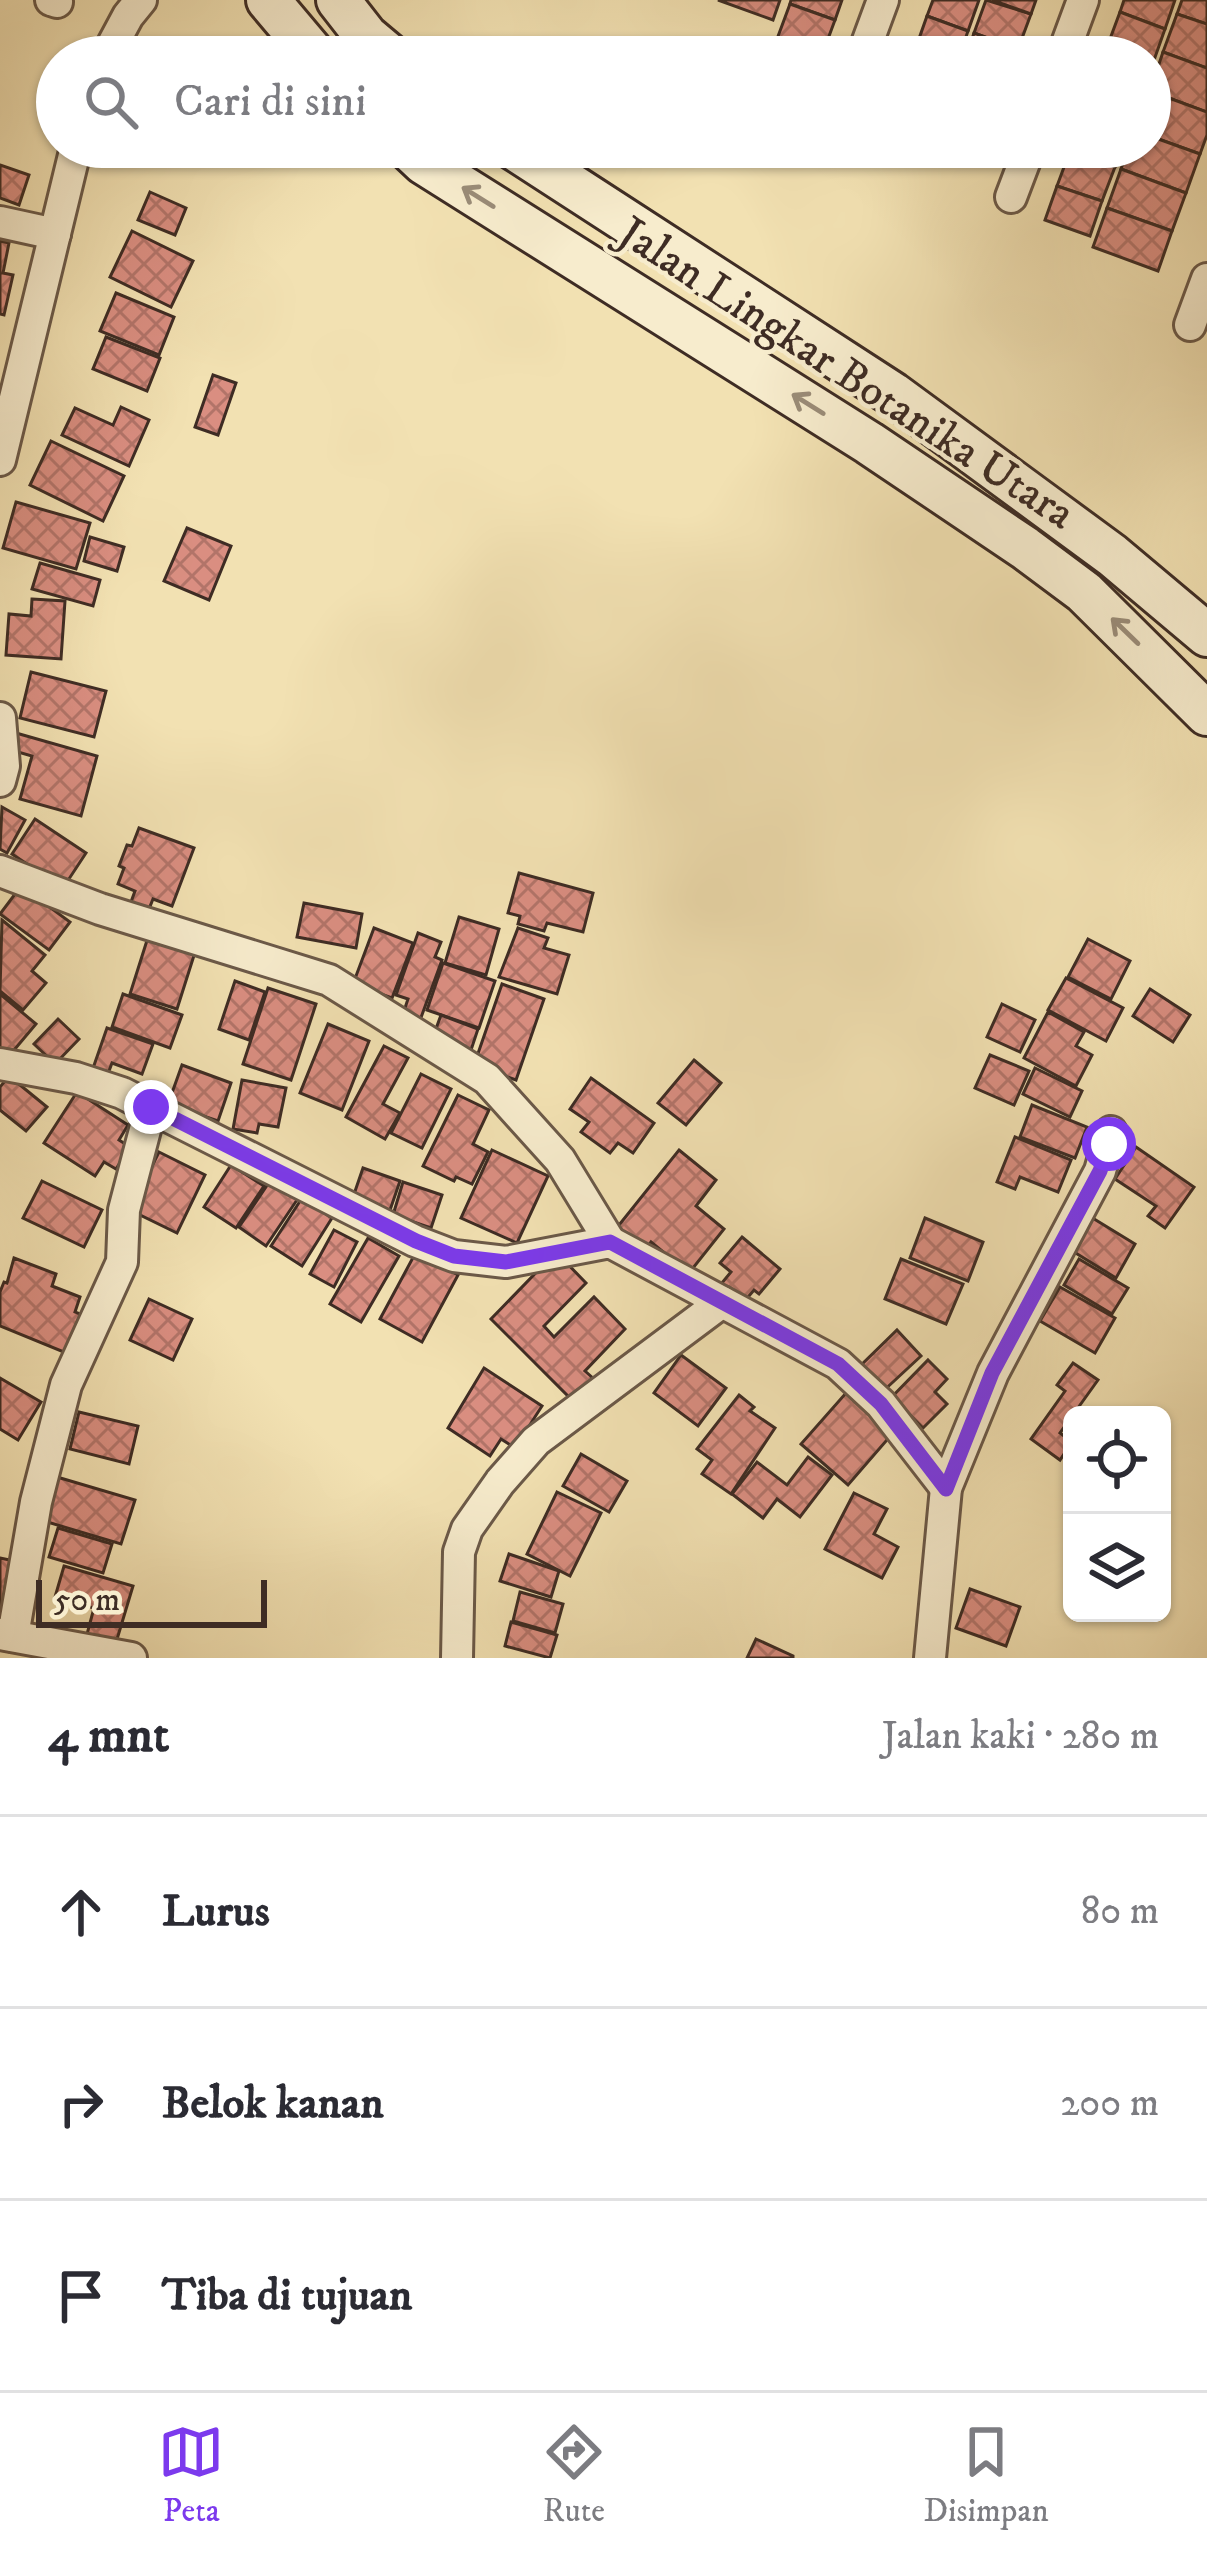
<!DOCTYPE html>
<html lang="id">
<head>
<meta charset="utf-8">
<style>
	:root { --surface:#fff; --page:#f2f2f3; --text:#2b2b33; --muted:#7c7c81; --line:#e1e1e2; --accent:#7c3aed }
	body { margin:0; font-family:"IM FELL DW Pica",serif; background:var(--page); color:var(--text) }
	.controls { position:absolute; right:36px; bottom:36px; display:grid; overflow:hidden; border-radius:18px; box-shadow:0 3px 9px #0004 }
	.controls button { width:108px; height:108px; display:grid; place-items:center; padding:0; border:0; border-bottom:3px solid var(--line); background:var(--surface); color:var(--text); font:60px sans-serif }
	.scale { position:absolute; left:36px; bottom:30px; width:231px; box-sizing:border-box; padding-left:12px; border:6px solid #3e2c24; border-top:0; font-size:33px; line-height:42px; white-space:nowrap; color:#3e2c24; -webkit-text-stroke:9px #f7eccd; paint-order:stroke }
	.stop { position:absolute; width:36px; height:36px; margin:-27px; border:9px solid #7c3aed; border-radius:50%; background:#fff }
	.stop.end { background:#7c3aed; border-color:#fff; box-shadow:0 3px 12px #0008 }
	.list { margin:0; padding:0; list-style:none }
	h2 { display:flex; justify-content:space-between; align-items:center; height:156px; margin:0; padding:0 48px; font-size:51px }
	h2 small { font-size:39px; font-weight:400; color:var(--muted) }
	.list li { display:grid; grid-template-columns:78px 1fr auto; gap:36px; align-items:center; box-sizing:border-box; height:192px; padding:0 48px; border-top:3px solid var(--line) }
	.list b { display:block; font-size:45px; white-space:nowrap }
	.list em { font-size:39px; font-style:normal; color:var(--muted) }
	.icon { flex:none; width:66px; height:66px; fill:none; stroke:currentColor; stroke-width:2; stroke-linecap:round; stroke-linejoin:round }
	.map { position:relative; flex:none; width:1207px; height:1658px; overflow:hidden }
	.search { position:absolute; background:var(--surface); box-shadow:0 3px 9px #0004; left:36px; right:36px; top:36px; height:132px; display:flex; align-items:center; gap:30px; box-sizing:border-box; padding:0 42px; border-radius:66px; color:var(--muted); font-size:45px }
	.sheet { height:732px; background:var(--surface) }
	nav { display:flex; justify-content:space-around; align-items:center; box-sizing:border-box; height:168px; border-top:3px solid var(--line); background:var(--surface); font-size:33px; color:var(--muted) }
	nav a { display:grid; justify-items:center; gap:6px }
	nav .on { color:var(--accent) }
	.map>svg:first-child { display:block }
	.building { fill:url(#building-cross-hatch); stroke:#3e2c24; stroke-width:3 }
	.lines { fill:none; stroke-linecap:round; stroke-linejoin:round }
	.street-casing { stroke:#6b5948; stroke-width:36 }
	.secondary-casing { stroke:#3e2c24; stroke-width:48 }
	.street { stroke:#f7eccd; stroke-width:30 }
	.secondary { stroke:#f7eccd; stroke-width:42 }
	.oneway { stroke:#9a8c78 }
	.route { stroke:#7c3aed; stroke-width:15 }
	.labels { text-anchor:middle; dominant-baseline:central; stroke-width:9; stroke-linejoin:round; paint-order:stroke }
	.street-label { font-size:45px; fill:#3e2c24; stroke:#f7eccd }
</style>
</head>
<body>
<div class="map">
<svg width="1207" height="1658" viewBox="0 0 1207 1658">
	<defs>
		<pattern id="building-cross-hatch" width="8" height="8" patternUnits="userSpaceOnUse" patternTransform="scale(3)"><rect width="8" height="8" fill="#da8e81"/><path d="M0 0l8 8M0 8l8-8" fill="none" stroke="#b27469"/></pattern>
	</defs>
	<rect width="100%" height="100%" fill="#f2e1b2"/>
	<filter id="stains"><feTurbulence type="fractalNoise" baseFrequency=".00167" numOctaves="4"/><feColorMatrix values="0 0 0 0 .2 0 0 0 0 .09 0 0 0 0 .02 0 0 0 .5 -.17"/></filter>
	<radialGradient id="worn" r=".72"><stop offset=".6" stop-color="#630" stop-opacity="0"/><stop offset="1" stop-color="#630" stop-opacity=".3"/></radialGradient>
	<g class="building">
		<path d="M 718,0 L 780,0 L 773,20 Z"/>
		<path d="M 791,0 L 842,0 L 835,20 L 790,4 Z"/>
		<path d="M 933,0 L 979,0 L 968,31 L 927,16 Z"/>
		<path d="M 986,0 L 1031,14 L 1018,49 L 974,33 Z"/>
		<path d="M 992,0 L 1036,0 L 1031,14 Z"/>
		<path d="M 1124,0 L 1175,0 L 1165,29 L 1120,12 Z"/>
		<path d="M 1182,0 L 1207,0 L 1207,24 L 1177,14 Z"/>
		<path d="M 790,4 L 835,20 L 822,55 L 777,39 Z"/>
		<path d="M 1120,12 L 1165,29 L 1153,63 L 1150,57 L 1135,57 L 1107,47 Z"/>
		<path d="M 1177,14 L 1207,24 L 1207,68 L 1163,52 Z"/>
		<path d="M 927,16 L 968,31 L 959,57 L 933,57 L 915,50 Z"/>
		<path d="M 974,33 L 1018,49 L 1015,57 L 966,57 Z"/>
		<path d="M 1107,47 L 1135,57 L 1104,57 Z"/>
		<path d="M 1163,52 L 1207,68 L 1207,112 L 1150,91 Z"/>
		<path d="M 1150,91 L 1207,112 L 1207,135 L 1200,154 L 1150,136 Z"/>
		<path d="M 1150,136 L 1200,154 L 1186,193 L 1121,169 L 1129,147 L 1150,147 Z"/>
		<path d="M 1071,147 L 1122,147 L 1115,167 L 1070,151 Z"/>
		<path d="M 1070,151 L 1115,167 L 1102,201 L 1057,186 Z"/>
		<path d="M 0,165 L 29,175 L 19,205 L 0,198 Z"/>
		<path d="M 1121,169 L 1186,193 L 1172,231 L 1107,208 Z"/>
		<path d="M 1057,186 L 1102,201 L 1090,236 L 1045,220 Z"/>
		<path d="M 150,192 L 186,208 L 175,235 L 138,220 Z"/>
		<path d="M 1107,208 L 1172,231 L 1158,271 L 1093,247 Z"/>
		<path d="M 132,231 L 193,261 L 171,307 L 110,277 Z"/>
		<path d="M 0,241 L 9,243 L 3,273 L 13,275 L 4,315 L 0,314 Z"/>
		<path d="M 116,293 L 174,317 L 159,355 L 100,331 Z"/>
		<path d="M 106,337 L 160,358 L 147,391 L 93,369 Z"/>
		<path d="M 213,375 L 236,383 L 218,435 L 195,427 Z"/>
		<path d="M 121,407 L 149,420 L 129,466 L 62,435 L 75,408 L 113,425 Z"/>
		<path d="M 51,441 L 124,476 L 103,521 L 30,485 Z"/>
		<path d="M 16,502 L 90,523 L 76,569 L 3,548 Z"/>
		<path d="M 187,528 L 231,546 L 209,600 L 164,581 Z"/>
		<path d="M 90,537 L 124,547 L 117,571 L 84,561 Z"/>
		<path d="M 40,563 L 100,580 L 93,606 L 32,589 Z"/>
		<path d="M 32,599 L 65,601 L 61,659 L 6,655 L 9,614 L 31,616 Z"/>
		<path d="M 31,672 L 106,691 L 94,737 L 20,718 Z"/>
		<path d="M 16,733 L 97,756 L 81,816 L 20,799 L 32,756 L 11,750 Z"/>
		<path d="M 2,807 L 25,820 L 7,853 L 0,849 Z"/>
		<path d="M 35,819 L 86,853 L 63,888 L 12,854 Z"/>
		<path d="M 139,828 L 194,848 L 172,906 L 153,899 L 149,909 L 131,902 L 135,891 L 118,884 L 124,868 L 119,866 L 127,845 L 132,846 Z"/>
		<path d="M 519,873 L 593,893 L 583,932 L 547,923 L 544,931 L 518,924 L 520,916 L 508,913 Z"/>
		<path d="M 21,886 L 70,922 L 49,950 L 0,914 Z"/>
		<path d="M 304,903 L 362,914 L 356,948 L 297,937 Z"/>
		<path d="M 459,917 L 499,929 L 486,975 L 445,963 Z"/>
		<path d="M 2,920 L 45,955 L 32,971 L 46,983 L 23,1010 L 0,991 Z"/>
		<path d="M 374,928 L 413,943 L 392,998 L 353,984 Z"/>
		<path d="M 518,928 L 548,938 L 544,948 L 569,955 L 557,994 L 499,977 Z"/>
		<path d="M 150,931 L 197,946 L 177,1009 L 130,994 Z"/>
		<path d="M 418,933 L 441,942 L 435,957 L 442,960 L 419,1023 L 402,1017 L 408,999 L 396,995 Z"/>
		<path d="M 1088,939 L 1130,961 L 1111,999 L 1068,977 Z"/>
		<path d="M 443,963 L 495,981 L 479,1028 L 427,1010 Z"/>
		<path d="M 1066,978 L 1123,1008 L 1106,1041 L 1048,1010 Z"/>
		<path d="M 235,981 L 265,992 L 249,1040 L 219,1029 Z"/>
		<path d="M 502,984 L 544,999 L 516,1080 L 474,1065 Z"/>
		<path d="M 268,988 L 316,1004 L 291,1080 L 243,1064 Z"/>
		<path d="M 1150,989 L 1190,1015 L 1173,1042 L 1133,1016 Z"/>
		<path d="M 0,994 L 36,1024 L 9,1056 L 0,1048 Z"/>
		<path d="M 123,994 L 182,1015 L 170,1048 L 112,1027 Z"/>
		<path d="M 1002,1004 L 1035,1020 L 1020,1052 L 987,1037 Z"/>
		<path d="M 1048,1012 L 1084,1032 L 1076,1046 L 1092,1055 L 1076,1086 L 1024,1058 Z"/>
		<path d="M 441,1015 L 478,1029 L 468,1059 L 430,1045 Z"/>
		<path d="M 58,1019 L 79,1039 L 55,1064 L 34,1044 Z"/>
		<path d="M 328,1024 L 369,1041 L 342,1110 L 300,1093 Z"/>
		<path d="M 107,1028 L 153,1044 L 142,1074 L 112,1063 L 106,1079 L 91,1074 Z"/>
		<path d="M 384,1046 L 408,1058 L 383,1104 L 400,1113 L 385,1139 L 346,1117 Z"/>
		<path d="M 990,1055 L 1029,1071 L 1014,1105 L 975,1088 Z"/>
		<path d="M 694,1060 L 721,1083 L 686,1125 L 658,1103 Z"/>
		<path d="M 182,1065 L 231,1083 L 218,1121 L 168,1104 Z"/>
		<path d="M 1035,1068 L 1082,1091 L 1070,1117 L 1023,1094 Z"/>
		<path d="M 421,1074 L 451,1089 L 422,1148 L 391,1133 Z"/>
		<path d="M 9,1076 L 47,1107 L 26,1131 L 0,1110 L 0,1087 Z"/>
		<path d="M 591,1078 L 654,1123 L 633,1153 L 618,1143 L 610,1153 L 581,1132 L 589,1122 L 570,1109 Z"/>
		<path d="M 242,1080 L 286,1088 L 278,1127 L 259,1124 L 257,1133 L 233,1129 Z"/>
		<path d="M 77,1092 L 128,1125 L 119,1140 L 130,1147 L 116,1169 L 104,1162 L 95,1176 L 44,1143 Z"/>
		<path d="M 458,1095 L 489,1110 L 473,1144 L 488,1152 L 472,1184 L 456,1177 L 454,1181 L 423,1166 Z"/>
		<path d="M 1032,1105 L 1087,1127 L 1075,1158 L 1020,1137 Z"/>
		<path d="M 1015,1137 L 1071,1160 L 1058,1192 L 1020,1177 L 1015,1189 L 997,1182 Z"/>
		<path d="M 1136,1147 L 1194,1187 L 1165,1228 L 1148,1216 L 1156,1206 L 1115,1179 Z"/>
		<path d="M 492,1150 L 548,1176 L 517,1243 L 461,1218 Z"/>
		<path d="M 679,1150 L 716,1180 L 696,1206 L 724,1229 L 689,1273 L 651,1242 L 643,1253 L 615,1230 Z"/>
		<path d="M 159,1152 L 205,1175 L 177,1233 L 130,1210 Z"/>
		<path d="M 231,1165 L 264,1186 L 236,1228 L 204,1207 Z"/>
		<path d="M 363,1168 L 400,1181 L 389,1213 L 352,1200 Z"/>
		<path d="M 276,1172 L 303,1191 L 266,1246 L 239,1227 Z"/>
		<path d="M 42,1181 L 102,1210 L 84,1247 L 23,1218 Z"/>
		<path d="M 403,1182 L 442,1195 L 431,1228 L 393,1215 Z"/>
		<path d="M 302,1198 L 332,1218 L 302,1266 L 271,1246 Z"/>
		<path d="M 1086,1214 L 1135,1244 L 1116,1278 L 1066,1247 Z"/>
		<path d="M 925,1218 L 983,1242 L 968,1281 L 910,1258 Z"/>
		<path d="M 334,1230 L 357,1242 L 334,1287 L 310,1274 Z"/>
		<path d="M 742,1237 L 780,1269 L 759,1294 L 754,1290 L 743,1303 L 721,1284 L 731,1272 L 720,1263 Z"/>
		<path d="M 368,1238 L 399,1256 L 361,1322 L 330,1304 Z"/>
		<path d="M 416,1252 L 458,1275 L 422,1342 L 380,1319 Z"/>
		<path d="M 556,1252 L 586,1283 L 544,1326 L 554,1337 L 594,1297 L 625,1329 L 585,1371 L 594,1379 L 573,1401 L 491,1319 Z"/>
		<path d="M 14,1258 L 56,1274 L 52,1286 L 80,1297 L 75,1312 L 92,1319 L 76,1357 L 0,1326 L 0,1292 L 4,1282 L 7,1283 Z"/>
		<path d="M 901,1259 L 963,1284 L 946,1324 L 885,1299 Z"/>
		<path d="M 1079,1259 L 1128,1288 L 1112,1314 L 1064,1285 Z"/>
		<path d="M 1060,1287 L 1115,1318 L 1095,1353 L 1040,1321 Z"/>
		<path d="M 149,1299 L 192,1319 L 173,1360 L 130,1340 Z"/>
		<path d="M 897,1330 L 921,1356 L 879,1395 L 856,1370 Z"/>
		<path d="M 681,1355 L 726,1388 L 698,1426 L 654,1393 Z"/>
		<path d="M 928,1360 L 947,1379 L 935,1392 L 947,1404 L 923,1428 L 911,1416 L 902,1425 L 883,1406 Z"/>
		<path d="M 1073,1363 L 1098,1380 L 1060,1433 L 1072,1442 L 1060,1460 L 1031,1439 L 1065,1391 L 1057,1385 Z"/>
		<path d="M 484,1368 L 542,1406 L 515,1448 L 501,1439 L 490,1456 L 448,1428 Z"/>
		<path d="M 0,1378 L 41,1402 L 18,1440 L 0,1429 Z"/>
		<path d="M 846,1393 L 893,1433 L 848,1485 L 801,1444 Z"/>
		<path d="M 739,1395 L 754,1407 L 750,1411 L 775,1428 L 731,1494 L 702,1474 L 712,1460 L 697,1449 Z"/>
		<path d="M 79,1412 L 138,1426 L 129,1464 L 70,1449 Z"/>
		<path d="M 581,1454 L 627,1481 L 609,1512 L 563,1486 Z"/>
		<path d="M 808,1457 L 832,1475 L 800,1517 L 777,1499 L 763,1518 L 732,1494 L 757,1462 L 787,1485 Z"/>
		<path d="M 57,1477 L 135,1500 L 121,1544 L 44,1521 Z"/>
		<path d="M 557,1492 L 601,1513 L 570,1576 L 527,1554 Z"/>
		<path d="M 854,1493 L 887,1509 L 874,1534 L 898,1547 L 882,1578 L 825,1549 Z"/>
		<path d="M 58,1528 L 112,1544 L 103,1573 L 49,1557 Z"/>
		<path d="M 509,1554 L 559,1571 L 551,1597 L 500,1581 Z"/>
		<path d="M 0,1558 L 19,1562 L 6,1621 L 0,1620 Z"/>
		<path d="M 64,1566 L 133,1586 L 115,1646 L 86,1638 L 94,1608 L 55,1597 Z"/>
		<path d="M 970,1589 L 1020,1607 L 1006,1646 L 956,1628 Z"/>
		<path d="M 520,1592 L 563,1604 L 555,1633 L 513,1621 Z"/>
		<path d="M 511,1622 L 557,1635 L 550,1658 L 505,1646 Z"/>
		<path d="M 756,1639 L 793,1656 L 793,1658 L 747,1658 Z"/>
	</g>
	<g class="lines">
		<g class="street-casing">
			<g id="street">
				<path d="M 51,0 L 57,2"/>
				<path d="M 106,57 L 128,16 L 141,0"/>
				<path d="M 862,57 L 883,0"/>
				<path d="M 1062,57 L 1083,0"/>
				<path d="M 1011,197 L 1030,147"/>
				<path d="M 0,222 L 55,234"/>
				<path d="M 1190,325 L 1207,279"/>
				<path d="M 0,460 L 76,147"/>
				<path d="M 0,718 L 4,766 L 0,781"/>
				<path d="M 0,871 L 100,909 L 329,980 L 487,1079 L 560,1160 L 610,1242"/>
				<path d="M 0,1064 L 76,1078 L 122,1093 L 415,1241 L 454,1256 L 506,1262 L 610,1242 L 838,1364 L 881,1404 L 946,1488"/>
				<path d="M 0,1634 L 131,1658"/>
				<path d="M 13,1636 L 36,1502 L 66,1385 L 122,1262 L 124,1210 L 151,1107"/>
				<path d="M 457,1658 L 459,1552 L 467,1529 L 500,1482 L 536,1441 L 722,1302"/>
				<path d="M 930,1658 L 946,1488 L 993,1373 L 1100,1171 L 1111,1132"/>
			</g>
		</g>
		<g class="secondary-casing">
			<g id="secondary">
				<path d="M 268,0 L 316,57"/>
				<path d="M 338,0 L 366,36 L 391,57"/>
				<path d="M 407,147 L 424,163 L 869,443 L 1025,548 L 1084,592 L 1207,714"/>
				<path d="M 512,147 L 893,394 L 1112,555 L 1207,635"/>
			</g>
		</g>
		<use href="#street" class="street"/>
		<use href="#secondary" class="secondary"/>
	</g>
	<defs><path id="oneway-shaft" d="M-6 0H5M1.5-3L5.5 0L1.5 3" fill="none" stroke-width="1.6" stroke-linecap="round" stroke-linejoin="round" transform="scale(3)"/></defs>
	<g class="oneway">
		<use href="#oneway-shaft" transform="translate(478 197) rotate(-148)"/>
		<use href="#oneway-shaft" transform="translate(808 404) rotate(-148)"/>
		<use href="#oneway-shaft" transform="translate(1125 631) rotate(-136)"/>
	</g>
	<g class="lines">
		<path class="route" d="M 151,1107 L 416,1241 L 454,1256 L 506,1262 L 610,1242 L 838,1364 L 881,1404 L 946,1489 L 992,1373 L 1100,1171 L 1109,1144"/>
	</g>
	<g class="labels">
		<g class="street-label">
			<text transform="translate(846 374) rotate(33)">Jalan Lingkar Botanika Utara</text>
		</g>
	</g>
	<rect width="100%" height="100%" filter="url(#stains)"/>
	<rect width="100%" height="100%" fill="url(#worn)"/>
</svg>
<div class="controls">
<button><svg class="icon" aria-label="locate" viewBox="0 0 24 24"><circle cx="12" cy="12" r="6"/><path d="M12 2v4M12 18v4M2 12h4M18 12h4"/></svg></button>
<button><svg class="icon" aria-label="layers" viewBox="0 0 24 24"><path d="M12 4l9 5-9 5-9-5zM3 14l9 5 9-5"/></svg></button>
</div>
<div class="scale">50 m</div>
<div class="stop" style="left:1109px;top:1144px"></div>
<div class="stop end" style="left:151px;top:1107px"></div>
<div class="search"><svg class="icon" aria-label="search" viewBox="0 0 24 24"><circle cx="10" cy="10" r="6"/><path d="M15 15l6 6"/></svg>Cari di sini</div>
</div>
<section class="sheet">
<h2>4 mnt<small>Jalan kaki · 280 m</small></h2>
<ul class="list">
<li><svg class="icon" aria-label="ahead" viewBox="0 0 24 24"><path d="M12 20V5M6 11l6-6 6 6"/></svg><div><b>Lurus</b></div><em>80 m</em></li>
<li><svg class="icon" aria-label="right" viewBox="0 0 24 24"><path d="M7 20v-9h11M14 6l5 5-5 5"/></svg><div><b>Belok kanan</b></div><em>200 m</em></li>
<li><svg class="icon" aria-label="arrive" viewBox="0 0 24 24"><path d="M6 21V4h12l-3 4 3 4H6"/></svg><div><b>Tiba di tujuan</b></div></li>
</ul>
</section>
<nav>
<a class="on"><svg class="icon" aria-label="map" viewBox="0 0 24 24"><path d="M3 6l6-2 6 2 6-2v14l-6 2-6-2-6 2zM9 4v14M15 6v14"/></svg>Peta</a>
<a><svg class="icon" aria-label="directions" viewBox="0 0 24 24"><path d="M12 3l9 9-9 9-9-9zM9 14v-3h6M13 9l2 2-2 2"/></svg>Rute</a>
<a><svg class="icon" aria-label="saved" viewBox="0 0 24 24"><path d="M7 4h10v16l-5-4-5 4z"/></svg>Disimpan</a>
</nav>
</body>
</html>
